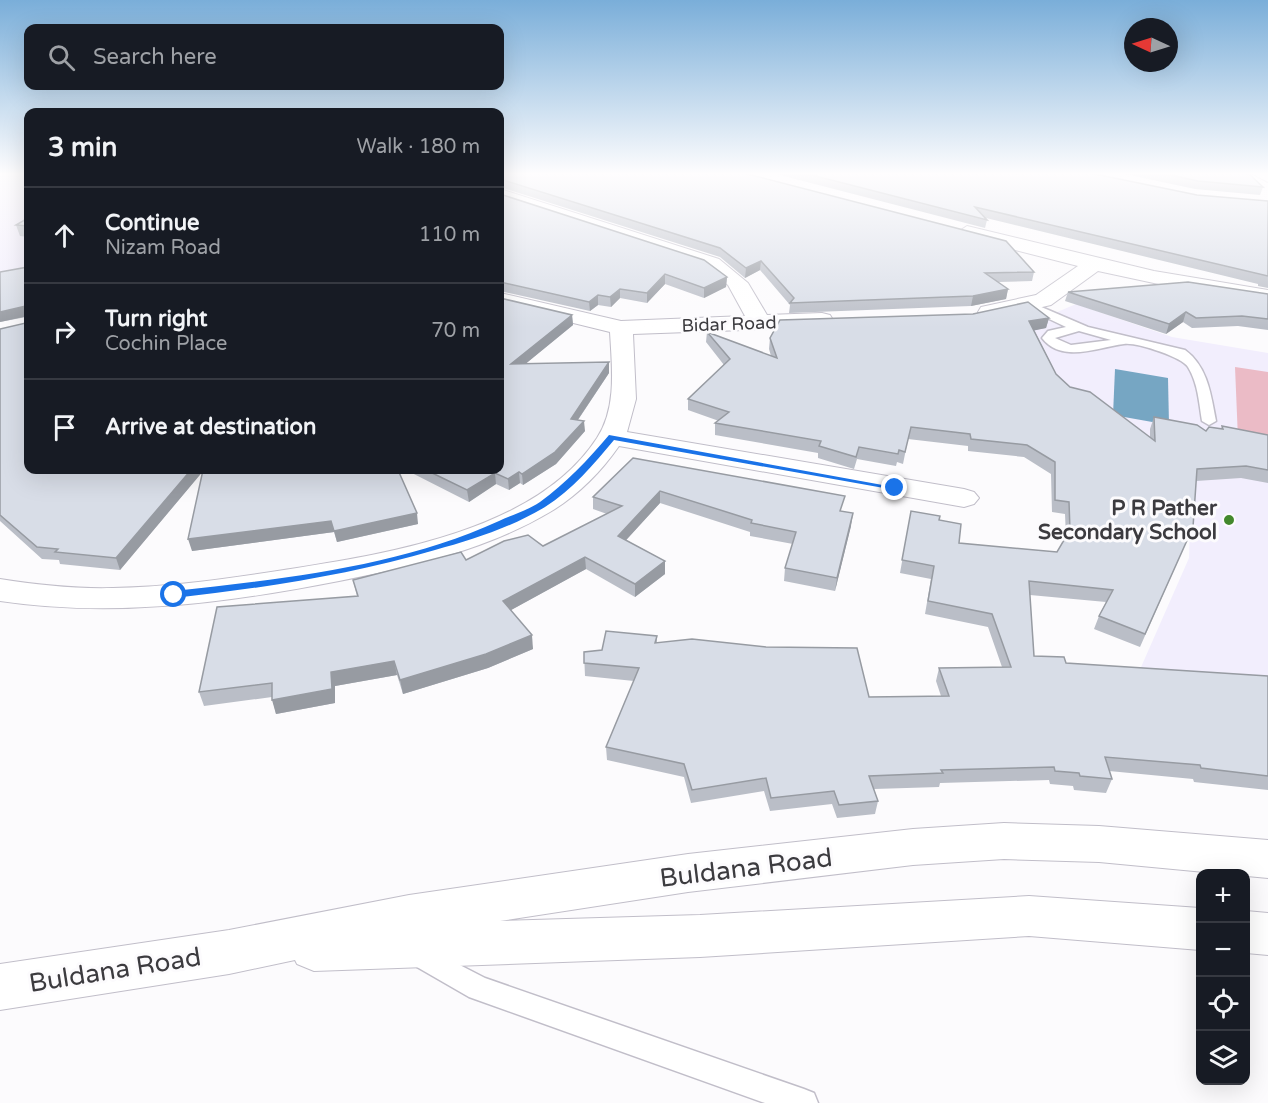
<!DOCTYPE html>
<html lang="en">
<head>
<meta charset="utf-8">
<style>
	:root { --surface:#171b24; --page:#20242c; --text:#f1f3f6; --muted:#9ea1a6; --line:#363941 }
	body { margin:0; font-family:"Varela Round",sans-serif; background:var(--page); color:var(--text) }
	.controls { position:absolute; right:18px; bottom:18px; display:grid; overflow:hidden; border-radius:12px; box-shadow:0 6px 24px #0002 }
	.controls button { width:54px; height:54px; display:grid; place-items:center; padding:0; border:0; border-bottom:2px solid var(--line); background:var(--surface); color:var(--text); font:30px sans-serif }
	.compass { position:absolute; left:1124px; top:18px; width:54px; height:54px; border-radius:50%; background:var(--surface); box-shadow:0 6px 24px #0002; rotate:274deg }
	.stop { position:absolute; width:18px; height:18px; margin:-14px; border:4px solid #1a73e8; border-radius:50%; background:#fff }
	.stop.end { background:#1a73e8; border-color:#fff; box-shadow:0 2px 6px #0008 }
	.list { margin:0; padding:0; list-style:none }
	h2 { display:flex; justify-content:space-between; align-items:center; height:78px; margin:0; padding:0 24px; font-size:26px }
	h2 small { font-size:20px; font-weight:400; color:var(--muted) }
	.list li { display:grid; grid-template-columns:39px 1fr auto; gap:18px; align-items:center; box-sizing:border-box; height:96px; padding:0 24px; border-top:2px solid var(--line) }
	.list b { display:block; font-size:22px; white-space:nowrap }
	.list p { margin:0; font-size:20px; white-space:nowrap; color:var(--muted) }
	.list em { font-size:20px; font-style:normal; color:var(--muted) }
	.icon { flex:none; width:33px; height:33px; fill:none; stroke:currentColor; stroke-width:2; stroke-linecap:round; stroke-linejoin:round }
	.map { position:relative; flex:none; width:1268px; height:1103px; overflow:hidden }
	.search { position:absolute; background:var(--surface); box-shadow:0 6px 24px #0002; left:24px; top:24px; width:480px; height:66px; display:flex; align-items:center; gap:15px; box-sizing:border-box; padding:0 21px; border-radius:12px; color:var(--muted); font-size:22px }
	.panel { position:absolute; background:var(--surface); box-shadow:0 6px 24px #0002; left:24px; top:108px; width:480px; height:366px; border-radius:12px }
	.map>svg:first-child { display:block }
	.built { fill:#f2eefd }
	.green { fill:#ebbbc6 }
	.water { fill:#76a6c3 }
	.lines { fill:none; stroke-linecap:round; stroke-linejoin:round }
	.lane-casing { stroke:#c1bec9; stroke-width:3 }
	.street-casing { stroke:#c1bec9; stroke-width:2 }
	.lane { fill:#fff; fill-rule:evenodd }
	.street { fill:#fff; fill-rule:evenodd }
	.wall { fill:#babec7 }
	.shaded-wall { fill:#979ba2 }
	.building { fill:#d8dde7; stroke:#979ba2; stroke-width:1.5 }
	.route { fill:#1a73e8 }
	.poi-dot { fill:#43882c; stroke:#fcfbfd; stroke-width:2 }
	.labels { text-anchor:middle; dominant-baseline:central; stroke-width:6; stroke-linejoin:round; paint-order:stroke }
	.far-street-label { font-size:18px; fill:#3c3b3f; stroke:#fcfbfd }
	.poi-label { font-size:21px; font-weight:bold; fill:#3c3b3f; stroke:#fcfbfd; text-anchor:end }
	.near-street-label { font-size:26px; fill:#3c3b3f; stroke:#fcfbfd }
</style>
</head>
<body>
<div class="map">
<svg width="1268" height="1103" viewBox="0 0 1268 1103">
	<rect width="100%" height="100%" fill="#fcfbfd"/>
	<g class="built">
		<path d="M 0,173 L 28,173 L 28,277 L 0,282 Z"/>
		<path d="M 1076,304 L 1172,337 L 1268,353 L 1268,688 L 1138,674 L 1189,558 L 1191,482 L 989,326 L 1048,316 Z"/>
	</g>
	<path class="green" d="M 1235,367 L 1268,372 L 1268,445 L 1238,439 Z"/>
	<path class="water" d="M 1115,369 L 1168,378 L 1169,425 L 1113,415 Z"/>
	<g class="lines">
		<g class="lane-casing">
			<g id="lane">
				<path d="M 1024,303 L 1032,303 L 1088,327 L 1185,350 C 1208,367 1211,395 1216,421 L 1209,425 L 1202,421 C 1199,403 1198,383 1188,367 C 1182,357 1136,342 1124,344 C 1099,347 1062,364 1042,338 L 1048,331 L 1066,327 L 1024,307 ZM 1079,331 L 1111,340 L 1071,345 L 1055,338 Z"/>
				<path d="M 419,944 L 485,978 L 804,1089 L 814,1093 L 818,1103 L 765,1103 L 469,997 L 410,963 L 407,955 L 410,947 Z"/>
			</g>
		</g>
		<g class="street-casing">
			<g id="street">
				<path d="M 1251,173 L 1268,173 L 1268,182 Z"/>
				<path d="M 500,189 L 719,259 L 748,283 L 767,315 L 822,313 L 830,315 L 833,320 L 830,325 L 822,327 L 633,334 L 636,399 L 627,432 L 964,489 L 974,492 L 979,498 L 974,504 L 964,507 L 619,446 C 601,472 577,496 550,512 C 486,550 411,567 339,581 C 227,603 114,618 0,601 L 0,579 C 38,585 75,589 113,588 C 170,587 227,579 284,570 C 385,554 536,532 597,438 C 617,408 612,367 610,332 L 500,305 L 500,293 L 621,321 L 745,316 L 728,285 L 705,267 L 500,200 Z"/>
				<path d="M 967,226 L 1154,271 L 1268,290 L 1268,302 L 1191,291 L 1098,271 L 1051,305 L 989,319 L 981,317 L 978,312 L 981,307 L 1036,295 L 1078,266 L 960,236 L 958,232 Z"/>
				<path d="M 1004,823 L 1099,826 L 1268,840 L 1268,878 L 1099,862 L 1004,859 L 913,865 L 688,892 L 500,921 L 700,915 L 1029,896 L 1200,908 L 1200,950 L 1029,936 L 700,957 L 314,971 L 297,964 L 295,960 L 229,974 L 0,1010 L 0,964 L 229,930 L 409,895 L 688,854 L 913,829 Z"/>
				<path d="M 1246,911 L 1268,913 L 1268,955 L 1246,953 Z"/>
			</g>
		</g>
		<use href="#lane" class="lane"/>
		<use href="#street" class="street"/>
	</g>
	<g class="wall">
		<path d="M 500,173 L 1034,272 L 1032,281 L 998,282 L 1008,289 L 1006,299 L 971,306 L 789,313 L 790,305 L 760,270 L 745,278 L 720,257 L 500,187 Z"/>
		<path d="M 772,173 L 1090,173 L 1197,195 L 1268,201 L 1268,288 L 1258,286 L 1258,284 L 986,218 L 987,220 L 985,228 Z"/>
		<path d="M 1120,173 L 1248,173 L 1263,187 L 1260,195 L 1195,189 Z"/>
		<path d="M 500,194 L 727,277 L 726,287 L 704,298 L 665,284 L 647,303 L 620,298 L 611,307 L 598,305 L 590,311 L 500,291 Z"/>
		<path d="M 28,218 L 28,237 L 20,236 L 16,225 Z"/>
		<path d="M 28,267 L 28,470 L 398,470 L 418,524 L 337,542 L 334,532 L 192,551 L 203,471 L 120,570 L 60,564 L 59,560 L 42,559 L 0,521 L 0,329 L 26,323 L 26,317 L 0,322 Z"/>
		<path d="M 1068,292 L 1268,294 L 1268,330 L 1238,326 L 1192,328 L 1183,322 L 1166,334 L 1065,301 Z"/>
		<path d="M 500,298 L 572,315 L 573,325 L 525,364 L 609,373 L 578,420 L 585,431 L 556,464 L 523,485 L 520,483 L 509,490 L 496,484 L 469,502 L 406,470 L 500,470 Z"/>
		<path d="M 1049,318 L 1046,328 L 1034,330 L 1056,374 L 1070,387 L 1150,438 L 1150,429 L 1154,417 L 1206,431 L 1221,429 L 1222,426 L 1268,435 L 1268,483 L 1241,478 L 1196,481 L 1193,527 L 1140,647 L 1094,629 L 1099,616 L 1106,602 L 1030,595 L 1034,656 L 1066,663 L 1268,676 L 1268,790 L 1194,782 L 1193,779 L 1109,771 L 1112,779 L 1106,793 L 1074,790 L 1073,786 L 1050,784 L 1049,780 L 940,783 L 939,787 L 874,789 L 878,801 L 875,814 L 837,818 L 832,804 L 770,811 L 764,791 L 691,803 L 684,777 L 607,760 L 606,747 L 634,681 L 585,676 L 584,652 L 602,650 L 657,636 L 657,643 L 869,697 L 941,696 L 936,681 L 939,668 L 1002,667 L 988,627 L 925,614 L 931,579 L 900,573 L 911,511 L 939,520 L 959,543 L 1057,552 L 1066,537 L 1065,514 L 1052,512 L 1051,474 L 1024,457 L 968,451 L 968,446 L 908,439 L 903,464 L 897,462 L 896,466 L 857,459 L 854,469 L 818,458 L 818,453 L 715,435 L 715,423 L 719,421 L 688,410 L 688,399 L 724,365 L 706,342 L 707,332 L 771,356 L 769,349 L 770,338 Z"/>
		<path d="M 633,458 L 842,511 L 851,526 L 835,591 L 784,581 L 785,568 L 793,544 L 750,536 L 750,532 L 660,503 L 626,540 L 665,561 L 665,574 L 635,597 L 586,569 L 511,610 L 533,649 L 488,668 L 403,694 L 397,675 L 335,686 L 335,703 L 276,714 L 272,697 L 204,706 L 199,692 L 357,596 L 353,580 L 543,546 L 607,514 L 593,509 L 593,497 Z"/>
	</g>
	<g class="shaded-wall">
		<path d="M 761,261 L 760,270 L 745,278 L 746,268 Z"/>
		<path d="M 665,274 L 665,284 L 647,303 L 647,293 Z"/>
		<path d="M 727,277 L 726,287 L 704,298 L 704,288 Z"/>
		<path d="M 620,289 L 620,298 L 611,307 L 610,297 Z"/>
		<path d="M 1008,289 L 1006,299 L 971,306 L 973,296 Z"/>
		<path d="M 598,295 L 598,305 L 590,311 L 589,302 Z"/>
		<path d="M 26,306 L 28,316 L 0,322 L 0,312 Z"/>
		<path d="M 1186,312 L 1183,322 L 1166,334 L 1169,324 Z"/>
		<path d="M 572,315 L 573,325 L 512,375 L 511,364 Z"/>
		<path d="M 1049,318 L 1046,328 L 1027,332 L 1029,321 Z"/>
		<path d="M 609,362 L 609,373 L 571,430 L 571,419 Z"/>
		<path d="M 584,421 L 585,431 L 556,464 L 523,485 L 522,474 Z"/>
		<path d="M 191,470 L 204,470 L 120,570 L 116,558 Z"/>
		<path d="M 519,472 L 520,483 L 509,490 L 508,479 Z"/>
		<path d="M 495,473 L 496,484 L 469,502 L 467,490 Z"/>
		<path d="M 660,491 L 660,503 L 618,549 L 618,536 Z"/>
		<path d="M 417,513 L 418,524 L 337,542 L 334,531 Z"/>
		<path d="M 853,513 L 851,526 L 835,591 L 837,578 Z"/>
		<path d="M 331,521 L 334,532 L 192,551 L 188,539 Z"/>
		<path d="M 585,557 L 586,569 L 504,614 L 503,601 Z"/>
		<path d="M 665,561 L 665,574 L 635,597 L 635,584 Z"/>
		<path d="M 532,635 L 533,649 L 488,668 L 403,694 L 400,680 Z"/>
		<path d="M 394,661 L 397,675 L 335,686 L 335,703 L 276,714 L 272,700 L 331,672 Z"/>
	</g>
	<g class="building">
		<path d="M 500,173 L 744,173 L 1006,241 L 1034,272 L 985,273 L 1008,289 L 973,296 L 790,303 L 794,298 L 761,261 L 746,268 L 720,248 L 500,179 Z"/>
		<path d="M 804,173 L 1090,173 L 1197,195 L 1268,201 L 1268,276 L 975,207 L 987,220 Z"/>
		<path d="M 1162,173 L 1248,173 L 1263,187 L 1198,181 Z"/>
		<path d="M 500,194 L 704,260 L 727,277 L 704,288 L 665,274 L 647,293 L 620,289 L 610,297 L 598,295 L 589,302 L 500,282 Z"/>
		<path d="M 28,218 L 28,226 L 16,225 Z"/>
		<path d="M 28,267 L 28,470 L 191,470 L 116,558 L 55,552 L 58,549 L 37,547 L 0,515 L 0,329 L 26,323 L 26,306 L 0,312 L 0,272 Z"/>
		<path d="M 1188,282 L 1268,294 L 1268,319 L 1242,316 L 1196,318 L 1186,312 L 1169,324 L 1068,292 Z"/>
		<path d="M 500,298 L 572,315 L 511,364 L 609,362 L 571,419 L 584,421 L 555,452 L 522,474 L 519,472 L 508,479 L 495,473 L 467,490 L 426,470 L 500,470 Z"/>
		<path d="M 1028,302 L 1049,318 L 1029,321 L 1056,374 L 1070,387 L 1090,392 L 1155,441 L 1154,417 L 1197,425 L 1206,431 L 1209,427 L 1223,429 L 1222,426 L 1268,435 L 1268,470 L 1246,466 L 1197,469 L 1193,527 L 1145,634 L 1099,616 L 1113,590 L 1029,581 L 1034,656 L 1064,657 L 1066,663 L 1268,676 L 1268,776 L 1201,768 L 1200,765 L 1105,757 L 1112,779 L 1080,776 L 1079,773 L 1055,771 L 1054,767 L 941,770 L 943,773 L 869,776 L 878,801 L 839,805 L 834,791 L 771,798 L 766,778 L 692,790 L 684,764 L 606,747 L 639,668 L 584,663 L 584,652 L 602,650 L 606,631 L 657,636 L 655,643 L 692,639 L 766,647 L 857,648 L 869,697 L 949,696 L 939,668 L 1011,667 L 992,614 L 928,601 L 934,566 L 902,560 L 911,511 L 940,516 L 939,520 L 961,524 L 959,543 L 1057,552 L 1070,530 L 1069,502 L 1055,500 L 1055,462 L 1027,445 L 971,439 L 970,434 L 911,427 L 905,452 L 899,450 L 898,454 L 859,447 L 856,457 L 819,446 L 821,441 L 715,423 L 729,412 L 688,399 L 730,359 L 707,332 L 777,358 L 770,338 L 780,320 L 973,314 Z"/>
		<path d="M 633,458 L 845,496 L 840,511 L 853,513 L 837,578 L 785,568 L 796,532 L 751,523 L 752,520 L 660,491 L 618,536 L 665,561 L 635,584 L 585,557 L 503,601 L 532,635 L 486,654 L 400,680 L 394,661 L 331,672 L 332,689 L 272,700 L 272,683 L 199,692 L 217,607 L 358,596 L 353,580 L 461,552 L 466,560 L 504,541 L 528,535 L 543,546 L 622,506 L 593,497 Z"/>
		<path d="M 203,470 L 398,470 L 417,513 L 334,531 L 331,521 L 188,539 Z"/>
	</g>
	<linearGradient id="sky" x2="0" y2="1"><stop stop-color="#7aaed9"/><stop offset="0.53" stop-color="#fefdfe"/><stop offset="1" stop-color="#fefdfe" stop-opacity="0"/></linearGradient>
	<rect width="1268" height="328" fill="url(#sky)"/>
	<path class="route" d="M 609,435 L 899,488 L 895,490 L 614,440 C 594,464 572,490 545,507 C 512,527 472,540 435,550 C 350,575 263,588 174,598 L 169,595 L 174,591 C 283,579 398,567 499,521 C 512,515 528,510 540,502 C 566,483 588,460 609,435 Z"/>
	<circle class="poi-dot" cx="1229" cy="520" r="6"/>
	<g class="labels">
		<g class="far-street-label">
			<text transform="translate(729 324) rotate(-2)">Bidar Road</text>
		</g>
		<g class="poi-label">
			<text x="1217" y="508">P R Pather<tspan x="1217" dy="24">Secondary School</tspan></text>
		</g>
		<g class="near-street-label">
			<text transform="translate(746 868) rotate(-7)">Buldana Road</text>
			<text transform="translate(115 970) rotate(-9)">Buldana Road</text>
		</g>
	</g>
</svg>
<div class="controls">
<button>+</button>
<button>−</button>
<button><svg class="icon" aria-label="locate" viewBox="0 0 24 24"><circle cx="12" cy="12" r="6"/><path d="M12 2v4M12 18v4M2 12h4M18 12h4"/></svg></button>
<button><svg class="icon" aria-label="layers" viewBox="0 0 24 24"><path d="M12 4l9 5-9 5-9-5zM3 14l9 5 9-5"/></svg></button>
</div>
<svg class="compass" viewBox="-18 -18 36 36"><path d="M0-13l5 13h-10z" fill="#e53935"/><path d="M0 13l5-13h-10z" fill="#9ea1a6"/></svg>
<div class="stop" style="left:174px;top:595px"></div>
<div class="stop end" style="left:895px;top:488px"></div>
<div class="search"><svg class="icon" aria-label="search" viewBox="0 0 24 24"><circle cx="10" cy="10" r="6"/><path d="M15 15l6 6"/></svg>Search here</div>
<section class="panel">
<h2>3 min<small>Walk · 180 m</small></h2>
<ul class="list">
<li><svg class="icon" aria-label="ahead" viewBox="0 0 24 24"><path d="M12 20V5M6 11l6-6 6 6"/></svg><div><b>Continue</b><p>Nizam Road</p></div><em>110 m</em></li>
<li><svg class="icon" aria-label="right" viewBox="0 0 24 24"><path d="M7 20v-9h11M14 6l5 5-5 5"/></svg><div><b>Turn right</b><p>Cochin Place</p></div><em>70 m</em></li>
<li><svg class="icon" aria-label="arrive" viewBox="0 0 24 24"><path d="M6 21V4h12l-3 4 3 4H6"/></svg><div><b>Arrive at destination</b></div></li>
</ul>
</section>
</div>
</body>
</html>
